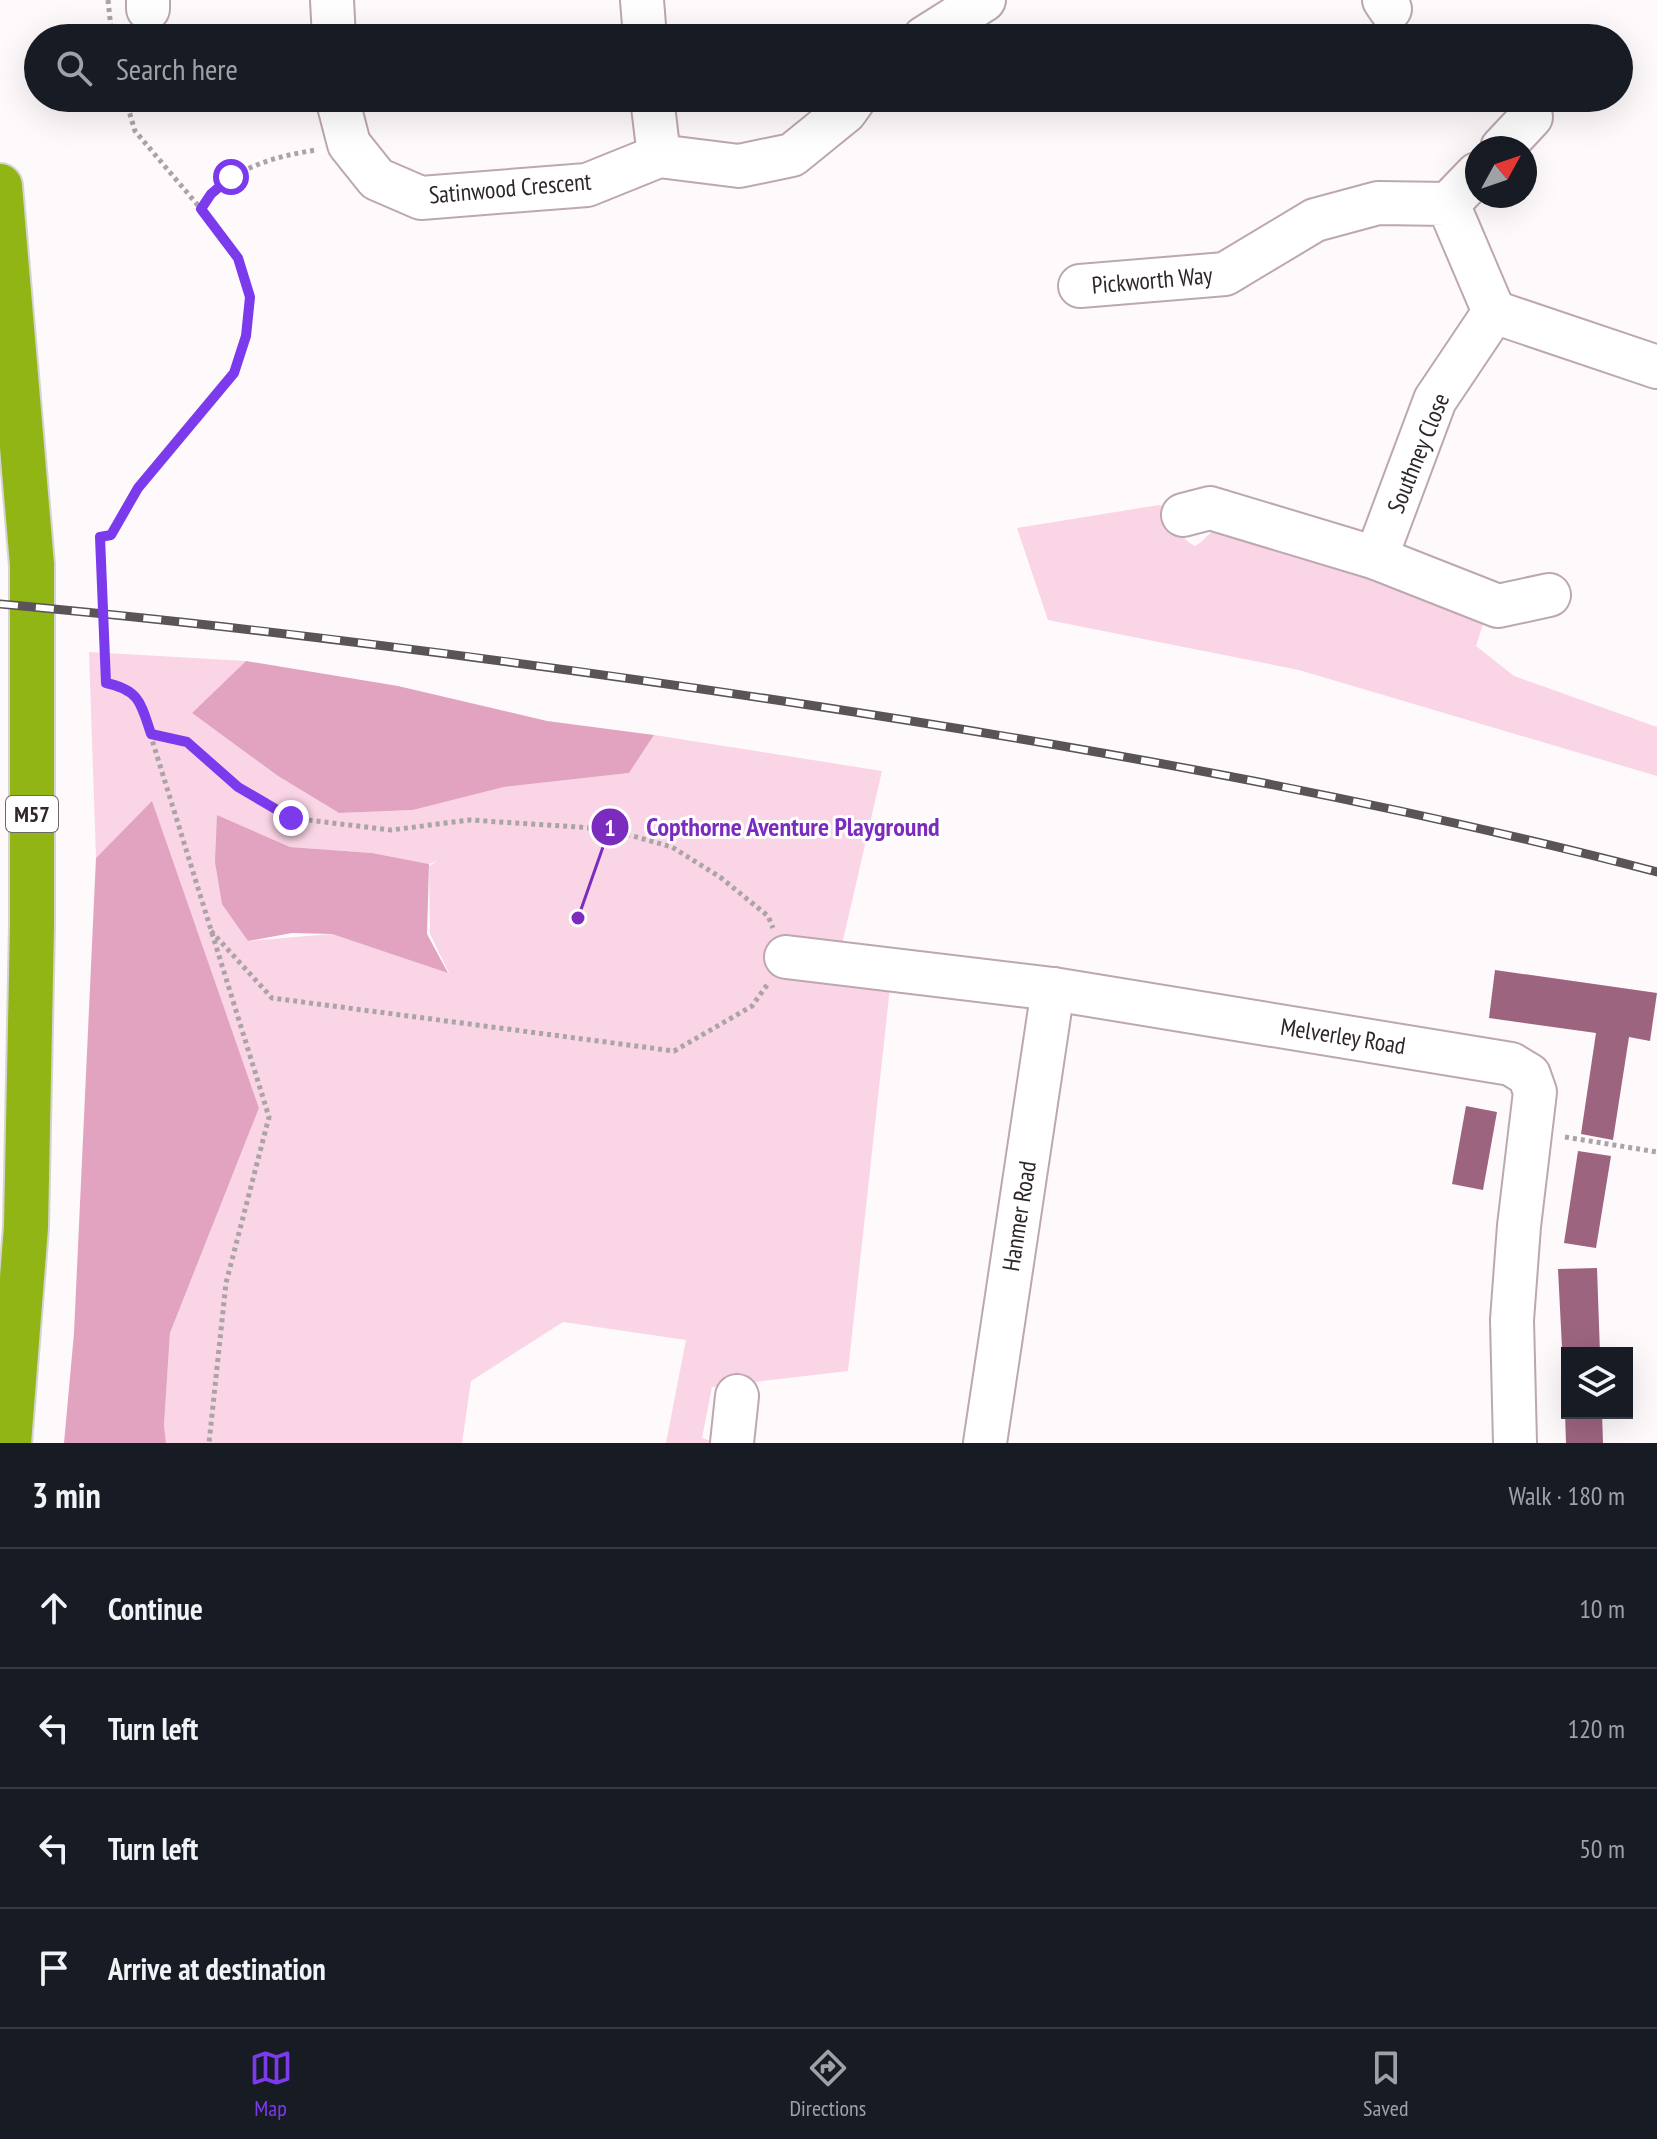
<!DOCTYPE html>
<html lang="en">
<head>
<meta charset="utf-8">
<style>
	:root { --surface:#171b24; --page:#20242c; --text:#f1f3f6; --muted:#9ea1a6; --line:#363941; --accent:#7c3aed }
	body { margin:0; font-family:"PT Sans Narrow",sans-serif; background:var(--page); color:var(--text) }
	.controls { position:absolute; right:24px; bottom:24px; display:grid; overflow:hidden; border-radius:0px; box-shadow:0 8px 32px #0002 }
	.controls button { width:72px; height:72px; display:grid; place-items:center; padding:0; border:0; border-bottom:2px solid var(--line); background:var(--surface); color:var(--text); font:40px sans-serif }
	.compass { position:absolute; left:1465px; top:136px; width:72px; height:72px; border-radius:50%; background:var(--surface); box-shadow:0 8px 32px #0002; rotate:50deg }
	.stop { position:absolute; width:24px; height:24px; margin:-18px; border:6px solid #7c3aed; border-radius:50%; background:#fff }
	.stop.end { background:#7c3aed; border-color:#fff; box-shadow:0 2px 8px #0008 }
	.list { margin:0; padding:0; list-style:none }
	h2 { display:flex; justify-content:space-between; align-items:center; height:104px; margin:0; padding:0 32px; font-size:34px }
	h2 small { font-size:26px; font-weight:400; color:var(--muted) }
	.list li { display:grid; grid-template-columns:52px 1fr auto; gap:24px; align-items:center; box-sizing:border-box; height:120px; padding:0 32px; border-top:2px solid var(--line) }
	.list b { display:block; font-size:30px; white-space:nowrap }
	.list em { font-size:26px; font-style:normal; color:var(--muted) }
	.icon { flex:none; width:44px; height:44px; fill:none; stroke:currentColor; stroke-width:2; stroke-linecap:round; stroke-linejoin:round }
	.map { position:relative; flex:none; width:1657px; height:1443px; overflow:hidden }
	.search { position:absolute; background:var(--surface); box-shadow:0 8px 32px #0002; left:24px; right:24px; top:24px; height:88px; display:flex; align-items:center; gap:20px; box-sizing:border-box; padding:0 28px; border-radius:44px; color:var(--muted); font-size:30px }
	.sheet { height:584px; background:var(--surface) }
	nav { display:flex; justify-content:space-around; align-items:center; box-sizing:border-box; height:112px; border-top:2px solid var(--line); background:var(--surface); font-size:22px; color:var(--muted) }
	nav a { display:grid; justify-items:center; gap:4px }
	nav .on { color:var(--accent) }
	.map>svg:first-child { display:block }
	.green { fill:#fad5e5; fill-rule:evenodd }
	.forest { fill:#e1a3c0 }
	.building { fill:#9c647f }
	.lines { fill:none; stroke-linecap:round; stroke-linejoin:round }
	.minor-casing { stroke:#bda7b1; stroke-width:46 }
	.highway-casing { stroke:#d5d4d4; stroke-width:48 }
	.path { stroke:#aaa4a6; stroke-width:5; stroke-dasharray:4 4; stroke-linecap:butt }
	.minor { stroke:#fff; stroke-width:42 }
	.highway { stroke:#91b514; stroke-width:44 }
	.rail-casing { stroke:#5a5357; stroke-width:9 }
	.rail { stroke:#fff; stroke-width:6; stroke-dasharray:18; stroke-linecap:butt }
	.route { stroke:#7c3aed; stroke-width:10 }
	.labels { text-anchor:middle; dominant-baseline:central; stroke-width:6; stroke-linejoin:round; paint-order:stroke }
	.shield { fill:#fff; stroke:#6d676a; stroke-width:2 }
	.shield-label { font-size:22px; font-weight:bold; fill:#2e262a }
	.street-label { font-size:24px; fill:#2e262a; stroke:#fff }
	.leader { fill:none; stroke:#7b2cbf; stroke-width:3 }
	.callout-dot { fill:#7b2cbf; stroke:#fff; stroke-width:3 }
	.mark-label { font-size:24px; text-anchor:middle; font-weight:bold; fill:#fff }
	.callout-label { font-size:26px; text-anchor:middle; font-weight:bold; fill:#7b2cbf; stroke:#fff; stroke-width:6; stroke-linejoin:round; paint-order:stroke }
</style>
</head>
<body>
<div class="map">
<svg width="1657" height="1443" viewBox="0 0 1657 1443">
	<rect width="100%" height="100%" fill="#fef9fb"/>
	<g class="green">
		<path d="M 1159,505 L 1165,507 C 1173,522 1179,538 1195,546 C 1206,540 1210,530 1222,525 L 1480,614 L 1483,624 L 1476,646 L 1514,676 L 1657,727 L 1657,776 L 1299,670 L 1048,620 L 1017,528 Z"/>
		<path d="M 89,652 L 246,661 L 192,713 L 278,776 L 339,813 L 413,810 L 504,787 L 629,773 L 654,735 L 882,771 L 838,962 L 892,969 L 848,1371 L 712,1387 L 702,1438 L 717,1443 L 666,1443 L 686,1340 L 563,1322 L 471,1381 L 462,1443 L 166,1443 L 164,1425 L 170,1333 L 259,1108 L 152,802 L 96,858 ZM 217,815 L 290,847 L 372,853 L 429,864 L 437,861 L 429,866 L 430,934 L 449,973 L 332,934 L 248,941 Z"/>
	</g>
	<g class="forest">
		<path d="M 246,661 L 398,686 L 547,721 L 654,735 L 629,773 L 504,787 L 413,810 L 339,813 L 278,776 L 192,713 Z"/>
		<path d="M 152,801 L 259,1108 L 170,1333 L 164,1425 L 166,1443 L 64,1443 L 74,1333 L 96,858 Z"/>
		<path d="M 217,815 L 290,847 L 372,853 L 429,864 L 427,934 L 448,973 L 332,934 L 292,933 L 248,941 L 222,904 L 215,862 Z"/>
	</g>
	<g class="building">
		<path d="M 1495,970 L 1657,993 L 1650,1041 L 1629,1037 L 1613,1140 L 1581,1134 L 1596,1033 L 1489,1018 Z"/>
		<path d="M 1466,1106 L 1497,1112 L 1483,1190 L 1452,1184 Z"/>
		<path d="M 1578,1151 L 1611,1156 L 1596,1248 L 1564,1243 Z"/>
		<path d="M 1597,1268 L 1600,1353 L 1567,1353 L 1567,1407 L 1565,1407 L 1558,1269 Z"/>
		<path d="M 1565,1413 L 1602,1413 L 1603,1443 L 1566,1443 Z"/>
	</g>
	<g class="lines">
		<g class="minor-casing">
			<g id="minor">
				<path d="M 148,0 L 148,9"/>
				<path d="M 332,0 L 334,38"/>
				<path d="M 642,0 L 645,38"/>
				<path d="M 1384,0 L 1390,9"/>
				<path d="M 924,38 L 984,0"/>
				<path d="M 337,98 L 349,144 L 377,179 L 421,198 L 587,185 L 659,156 L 739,166 L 792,155 L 845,112 L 855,98"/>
				<path d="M 652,98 L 659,156"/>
				<path d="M 1502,148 L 1531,117"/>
				<path d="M 1448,204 L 1477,174"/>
				<path d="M 1080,286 L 1225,274 L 1315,220 L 1378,203 L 1448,204 L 1494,312"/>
				<path d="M 1494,312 L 1657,367"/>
				<path d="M 1183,515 L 1210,508 L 1376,558 L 1498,606 L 1549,595"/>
				<path d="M 1376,558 L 1435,400 L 1494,312"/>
				<path d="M 786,957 L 1053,989 L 1511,1064 L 1529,1075 L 1535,1092 L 1519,1226 L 1512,1320 L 1515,1443"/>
				<path d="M 732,1443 L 737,1396"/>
				<path d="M 985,1443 L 1053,989"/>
			</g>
		</g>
		<g class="highway-casing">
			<path id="highway" d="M 0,186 L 32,565 L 32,925 L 26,1227 L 9,1443"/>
		</g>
		<g class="path">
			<path d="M 108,0 L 112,38"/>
			<path d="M 125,98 L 135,131 L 201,209 C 228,169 271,157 316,150"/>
			<path d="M 201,209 L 238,258 L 250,297 L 246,336 L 234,373 L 138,488 L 111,535 L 100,537 L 106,683 L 125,687 L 140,701 L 269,1117 L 226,1283 L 209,1443"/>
			<path d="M 151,734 L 187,742 L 238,787 L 291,818 L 391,830 L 470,820 L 608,829 L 672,847 L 720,877 L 768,916 L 773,928"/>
			<path d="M 211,931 L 272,998 L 674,1051 L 752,1006 L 767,985"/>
			<path d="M 1565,1137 L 1657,1152"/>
		</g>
		<use href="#minor" class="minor"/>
		<use href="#highway" class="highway"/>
		<g class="rail-casing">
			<path id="rail" d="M 0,604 C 267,628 530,663 796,703 C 1085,747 1374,798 1657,872"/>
		</g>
		<use href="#rail" class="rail"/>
	</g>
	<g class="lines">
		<path class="route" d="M 231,177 L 211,194 L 201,209 L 238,258 L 250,297 L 246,336 L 234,373 L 138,488 L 111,535 L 100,537 L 106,683 C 140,690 141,704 151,734 L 187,742 L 238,787 L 291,818"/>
	</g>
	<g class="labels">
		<rect class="shield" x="6" y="796" width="52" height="36" rx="6"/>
		<g class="shield-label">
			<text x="32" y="814">M57</text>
		</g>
		<g class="street-label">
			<text transform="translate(510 188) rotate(-5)">Satinwood Crescent</text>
			<text transform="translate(1152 280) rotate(-5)">Pickworth Way</text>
			<text transform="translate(1418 453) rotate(-68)">Southney Close</text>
			<text transform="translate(1343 1036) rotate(9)">Melverley Road</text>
			<text transform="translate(1019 1216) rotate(-81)">Hanmer Road</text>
		</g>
	</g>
	<path class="leader" d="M578 918L610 827"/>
	<g class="callout-dot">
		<circle cx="578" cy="918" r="8"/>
		<circle cx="610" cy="827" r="20"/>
	</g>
	<g class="mark-label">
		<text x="610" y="836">1</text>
	</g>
	<g class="callout-label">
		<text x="793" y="836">Copthorne Aventure Playground</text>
	</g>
</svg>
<div class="controls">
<button><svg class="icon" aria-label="layers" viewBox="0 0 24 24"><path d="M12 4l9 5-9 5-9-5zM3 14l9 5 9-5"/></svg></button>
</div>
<svg class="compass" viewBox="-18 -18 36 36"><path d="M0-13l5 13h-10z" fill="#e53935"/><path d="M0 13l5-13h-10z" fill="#9ea1a6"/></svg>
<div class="stop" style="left:231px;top:177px"></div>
<div class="stop end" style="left:291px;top:818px"></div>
<div class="search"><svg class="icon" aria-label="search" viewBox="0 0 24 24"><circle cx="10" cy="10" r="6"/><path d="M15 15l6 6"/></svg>Search here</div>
</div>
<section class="sheet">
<h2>3 min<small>Walk · 180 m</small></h2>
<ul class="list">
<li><svg class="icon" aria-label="ahead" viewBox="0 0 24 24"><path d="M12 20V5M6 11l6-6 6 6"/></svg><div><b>Continue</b></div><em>10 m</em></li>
<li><svg class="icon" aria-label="left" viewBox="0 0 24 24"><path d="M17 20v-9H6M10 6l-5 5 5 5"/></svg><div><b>Turn left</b></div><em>120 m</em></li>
<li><svg class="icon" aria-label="left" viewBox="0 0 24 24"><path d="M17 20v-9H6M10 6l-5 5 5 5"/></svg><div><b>Turn left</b></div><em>50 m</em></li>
<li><svg class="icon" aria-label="arrive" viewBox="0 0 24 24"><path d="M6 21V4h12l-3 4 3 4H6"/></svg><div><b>Arrive at destination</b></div></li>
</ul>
</section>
<nav>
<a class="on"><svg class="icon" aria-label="map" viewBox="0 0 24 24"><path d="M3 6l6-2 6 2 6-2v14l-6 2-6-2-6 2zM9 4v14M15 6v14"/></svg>Map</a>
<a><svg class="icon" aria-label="directions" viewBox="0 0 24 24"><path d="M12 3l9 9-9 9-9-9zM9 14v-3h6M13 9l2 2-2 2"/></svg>Directions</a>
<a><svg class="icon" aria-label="saved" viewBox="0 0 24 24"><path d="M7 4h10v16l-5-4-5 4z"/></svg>Saved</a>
</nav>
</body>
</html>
